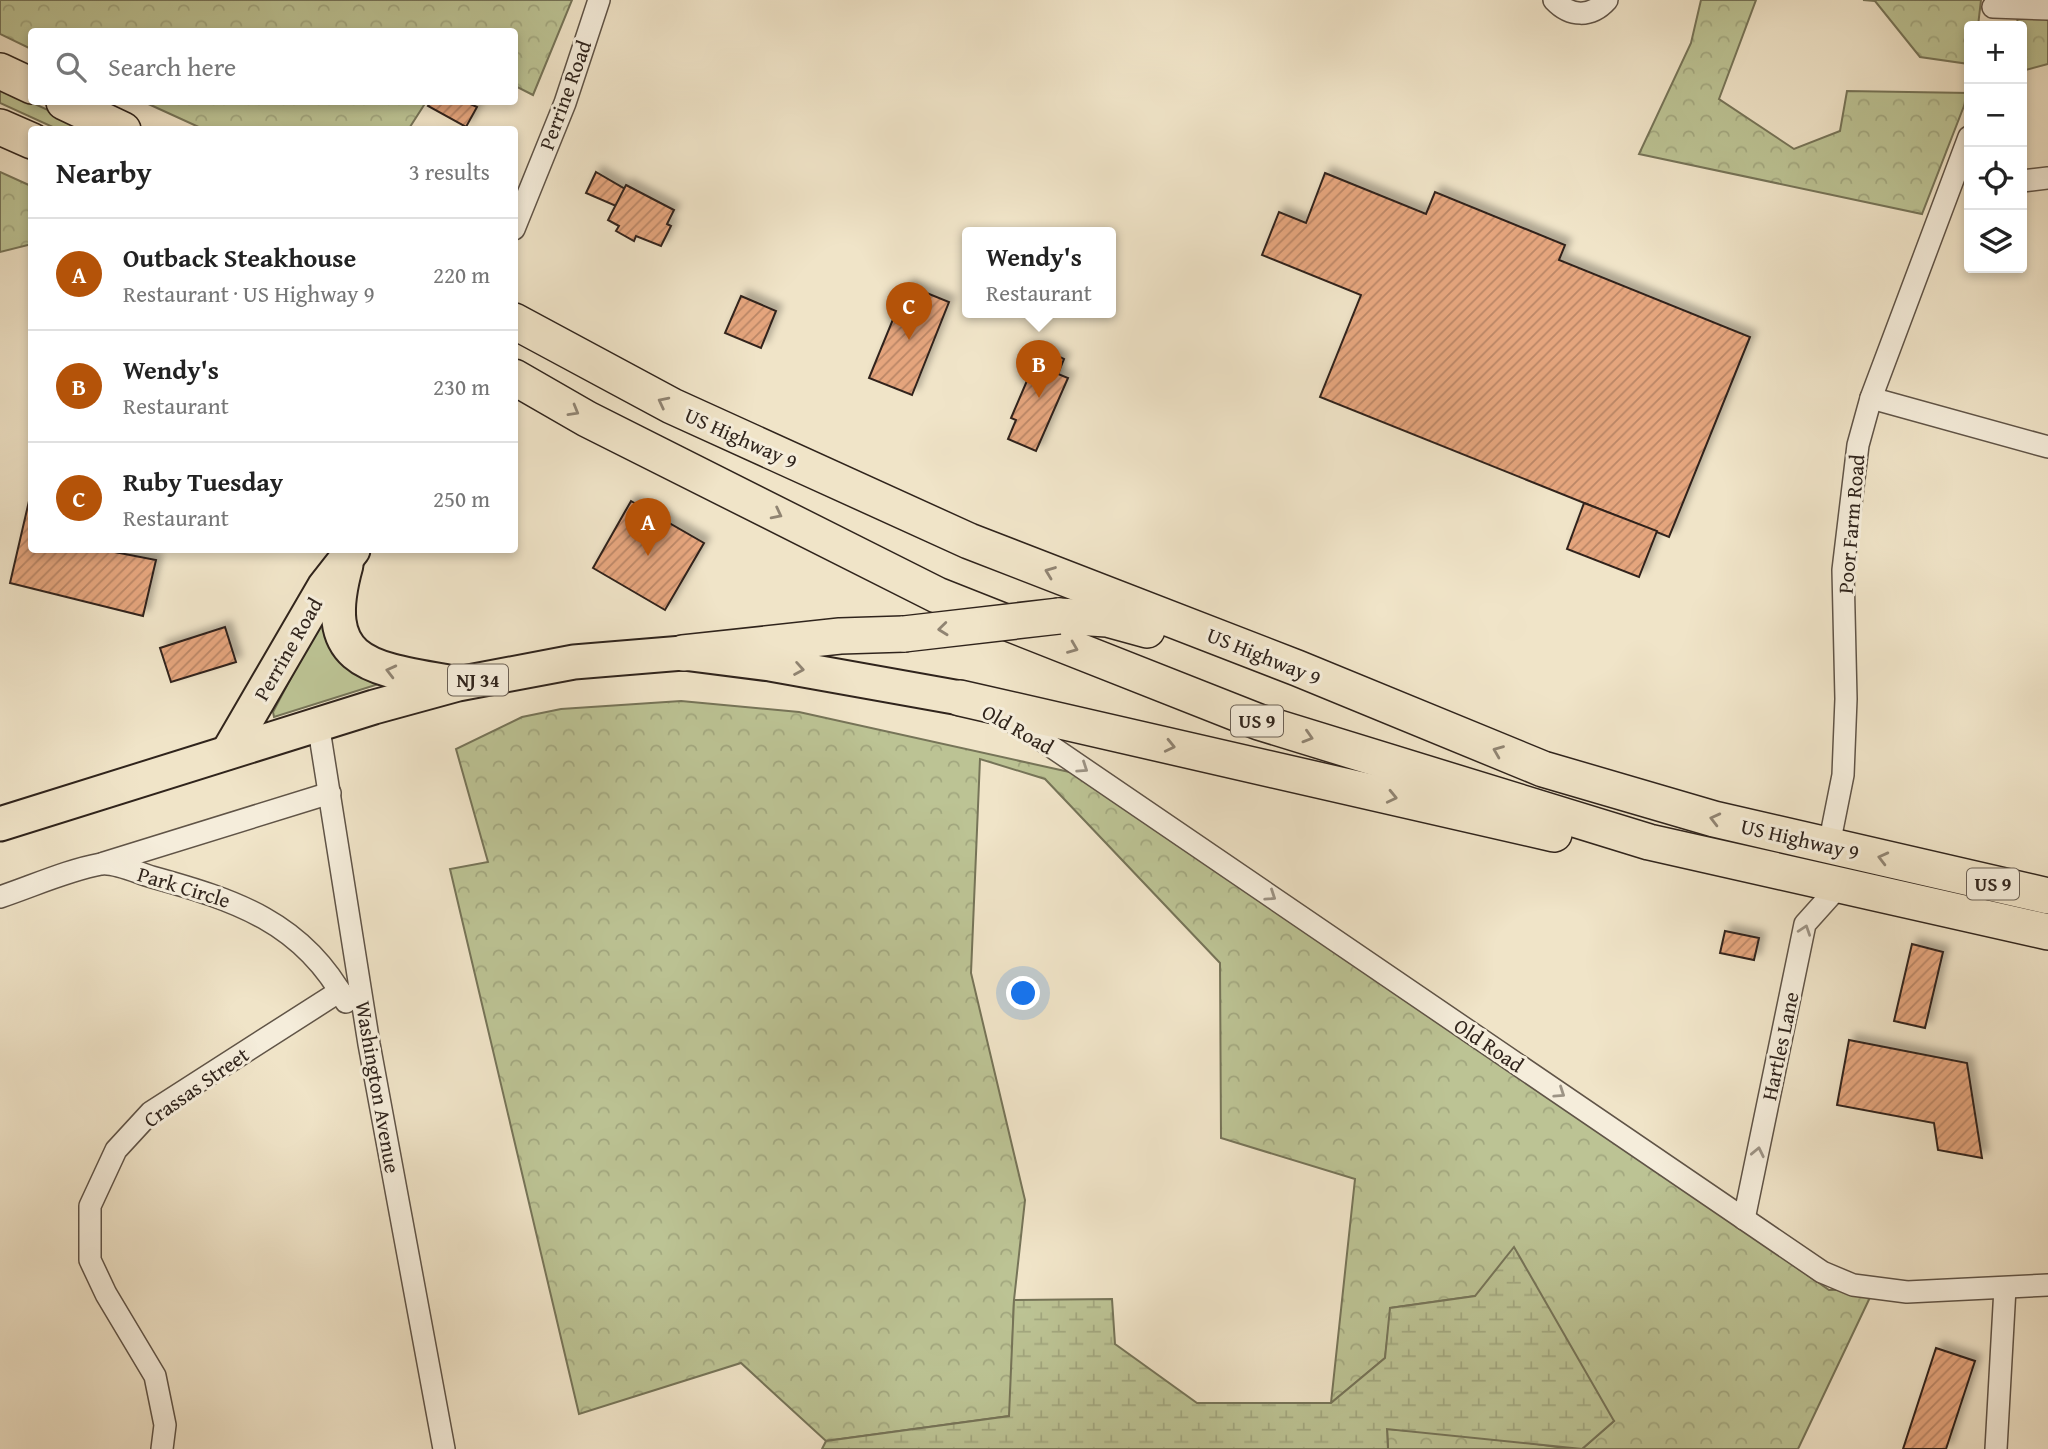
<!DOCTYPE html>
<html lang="en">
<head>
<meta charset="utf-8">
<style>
	:root { --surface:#fff; --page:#f6f6f6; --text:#222; --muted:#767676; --line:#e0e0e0; --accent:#b45309 }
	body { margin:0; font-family:"Gentium Book Plus",serif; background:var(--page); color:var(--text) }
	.controls { position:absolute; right:21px; top:21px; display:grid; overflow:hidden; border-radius:7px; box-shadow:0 4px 10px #0003 }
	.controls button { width:63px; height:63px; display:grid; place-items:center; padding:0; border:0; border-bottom:2px solid var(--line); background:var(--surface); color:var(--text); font:35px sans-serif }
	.you { position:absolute; left:1024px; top:994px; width:24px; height:24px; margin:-18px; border:5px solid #fff; border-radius:50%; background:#1a73e8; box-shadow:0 0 0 10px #1a73e833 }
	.badge { display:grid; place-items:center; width:46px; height:46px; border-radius:50%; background:var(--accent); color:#fff; font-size:23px; font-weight:700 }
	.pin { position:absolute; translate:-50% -58px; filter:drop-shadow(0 2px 4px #0008) }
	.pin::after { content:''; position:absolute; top:37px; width:24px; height:21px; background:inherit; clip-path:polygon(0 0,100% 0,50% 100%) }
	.popup { position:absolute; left:962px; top:227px; width:154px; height:91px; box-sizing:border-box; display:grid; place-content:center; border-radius:7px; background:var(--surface); filter:drop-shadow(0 2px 5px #0005); font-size:23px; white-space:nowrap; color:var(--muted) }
	.popup b { font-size:26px; color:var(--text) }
	.popup::after { content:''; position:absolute; left:50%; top:100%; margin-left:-14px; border:14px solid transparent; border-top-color:var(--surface) }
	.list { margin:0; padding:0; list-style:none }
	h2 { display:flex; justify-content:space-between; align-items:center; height:91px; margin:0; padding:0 28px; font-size:30px }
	h2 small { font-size:23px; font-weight:400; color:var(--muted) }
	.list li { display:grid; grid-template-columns:46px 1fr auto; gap:21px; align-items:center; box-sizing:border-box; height:112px; padding:0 28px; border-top:2px solid var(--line) }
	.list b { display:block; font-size:26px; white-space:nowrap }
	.list p { margin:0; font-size:23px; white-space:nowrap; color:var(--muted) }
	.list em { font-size:23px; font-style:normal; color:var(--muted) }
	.icon { flex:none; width:38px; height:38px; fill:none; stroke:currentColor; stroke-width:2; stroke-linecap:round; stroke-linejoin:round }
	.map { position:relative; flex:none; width:2048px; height:1449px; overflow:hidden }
	.search { position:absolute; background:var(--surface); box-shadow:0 4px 10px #0003; left:28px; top:28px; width:490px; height:77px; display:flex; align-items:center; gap:18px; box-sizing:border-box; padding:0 24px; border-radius:7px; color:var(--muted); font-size:26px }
	.panel { position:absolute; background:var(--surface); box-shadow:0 4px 10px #0003; left:28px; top:126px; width:490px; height:427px; border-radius:7px }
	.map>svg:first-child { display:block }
	.green { fill:#bcc394; stroke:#767458; stroke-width:2 }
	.forest { fill:url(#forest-crowns); stroke:#767458; stroke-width:2 }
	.wetland { fill:url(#wetland-marsh); stroke:#767458; stroke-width:2 }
	.building { fill:url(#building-hatch); stroke:#30241c; stroke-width:2; filter:url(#shadow) }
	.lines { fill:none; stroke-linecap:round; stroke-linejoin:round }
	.minor-casing { stroke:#605447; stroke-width:24 }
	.primary-casing { stroke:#30241c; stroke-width:37 }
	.trunk-casing { stroke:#30241c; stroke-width:38 }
	.minor { stroke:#f5eddb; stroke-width:21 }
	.primary { stroke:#f0e4c8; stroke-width:33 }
	.trunk { stroke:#f0e4c8; stroke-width:35 }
	.trunk-bridge-casing { stroke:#30241c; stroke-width:38; stroke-linecap:butt }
	.trunk-bridge { stroke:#f0e4c8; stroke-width:35 }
	.oneway { stroke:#908472 }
	.oneway2 { stroke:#9c9385 }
	.labels { text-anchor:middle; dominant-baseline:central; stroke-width:6; stroke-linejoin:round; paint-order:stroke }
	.shield { fill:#f5eddb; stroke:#6b6055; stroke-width:2 }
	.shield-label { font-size:19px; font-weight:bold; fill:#30241c }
	.street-label { font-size:21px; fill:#30241c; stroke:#f5eddb }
</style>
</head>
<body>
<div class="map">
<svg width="2048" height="1449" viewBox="0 0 2048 1449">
	<defs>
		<pattern id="forest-crowns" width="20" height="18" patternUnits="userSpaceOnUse" patternTransform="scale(1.75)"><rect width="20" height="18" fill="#bcc394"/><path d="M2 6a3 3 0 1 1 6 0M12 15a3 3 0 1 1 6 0" fill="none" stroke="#a2a77f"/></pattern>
		<pattern id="wetland-marsh" width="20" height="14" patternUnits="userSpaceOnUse" patternTransform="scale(1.75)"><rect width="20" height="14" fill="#bcc394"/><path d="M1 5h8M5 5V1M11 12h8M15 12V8" fill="none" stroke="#a2a77f"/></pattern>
		<pattern id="building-hatch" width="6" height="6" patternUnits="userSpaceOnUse" patternTransform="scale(1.75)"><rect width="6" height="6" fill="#e5a57d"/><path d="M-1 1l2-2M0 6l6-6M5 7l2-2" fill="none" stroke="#ba8666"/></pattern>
		<filter id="shadow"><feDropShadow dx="6" dy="-6" stdDeviation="3.5" flood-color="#0004"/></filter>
	</defs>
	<rect width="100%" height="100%" fill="#f0e4c8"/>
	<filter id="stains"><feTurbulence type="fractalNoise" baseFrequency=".00286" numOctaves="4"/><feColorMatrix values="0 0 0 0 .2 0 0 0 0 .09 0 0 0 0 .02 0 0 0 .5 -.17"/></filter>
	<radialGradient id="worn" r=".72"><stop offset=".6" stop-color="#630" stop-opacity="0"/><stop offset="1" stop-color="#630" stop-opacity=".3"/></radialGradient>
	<g class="green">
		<path d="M 0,88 L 89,129 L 57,129 L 0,103 Z"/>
		<path d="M 325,613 L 382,683 L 274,717 L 273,712 Z"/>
	</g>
	<g class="forest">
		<path d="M 0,0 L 572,0 L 533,95 L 515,86 L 514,32 L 32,32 L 31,49 L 0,34 Z"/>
		<path d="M 1701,0 L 1756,0 L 1719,99 L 1794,149 L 1840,131 L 1847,91 L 1969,93 L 1922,214 L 1639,154 L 1691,43 Z"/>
		<path d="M 1863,0 L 1981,0 L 1978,26 L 1969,26 L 1969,64 L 1920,57 L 1875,1 Z"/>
		<path d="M 2019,0 L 2048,0 L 2048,64 L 2022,71 L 2022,26 L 2017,26 Z"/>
		<path d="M 144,102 L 426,102 L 408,130 L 203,129 Z"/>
		<path d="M 0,172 L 31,186 L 32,244 L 0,252 Z"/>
		<path d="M 681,701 L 799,712 L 1101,779 L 1829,1290 L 1874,1289 L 1798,1449 L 1582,1449 L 1614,1421 L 1475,1296 L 1391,1308 L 1385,1358 L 1331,1403 L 1355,1179 L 1221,1138 L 1220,963 L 1045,779 L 980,759 L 971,973 L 1025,1200 L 1014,1300 L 1010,1416 L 826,1441 L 741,1363 L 579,1414 L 450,869 L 488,862 L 456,749 L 522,717 L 561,709 Z"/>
		<path d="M 1387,1429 L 1486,1437 L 1572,1449 L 1388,1449 Z"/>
	</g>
	<path class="wetland" d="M 1514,1247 L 1614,1421 L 1582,1449 L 1387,1429 L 1388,1449 L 822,1449 L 826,1441 L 1009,1416 L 1014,1300 L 1112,1299 L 1115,1344 L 1197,1403 L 1331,1403 L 1385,1358 L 1390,1308 L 1475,1296 Z"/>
	<g class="building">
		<path d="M 431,102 L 466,102 L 477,107 L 466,127 L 428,106 Z"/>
		<path d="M 596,172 L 625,189 L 616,206 L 586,193 Z"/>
		<path d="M 1325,173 L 1426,214 L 1435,192 L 1565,245 L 1559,260 L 1750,337 L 1669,537 L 1320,397 L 1361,295 L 1262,255 L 1279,212 L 1306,223 Z"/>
		<path d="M 626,185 L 674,210 L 667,224 L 671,226 L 661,246 L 636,236 L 634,241 L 616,231 L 619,226 L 608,220 Z"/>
		<path d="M 907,285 L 949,302 L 912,395 L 869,378 Z"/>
		<path d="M 741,296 L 776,311 L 761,348 L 725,333 Z"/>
		<path d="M 1041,348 L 1064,359 L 1058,374 L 1068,378 L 1036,451 L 1008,439 L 1016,420 L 1011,418 Z"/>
		<path d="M 32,488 L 32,550 L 104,550 L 156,560 L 143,616 L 10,583 Z"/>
		<path d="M 631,501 L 704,543 L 665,610 L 593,568 Z"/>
		<path d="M 1584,503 L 1657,531 L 1639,577 L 1567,549 Z"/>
		<path d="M 225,627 L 236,662 L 171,682 L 160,648 Z"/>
		<path d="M 1725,931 L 1759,938 L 1754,960 L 1720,953 Z"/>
		<path d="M 1912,944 L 1943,952 L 1925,1028 L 1894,1021 Z"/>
		<path d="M 1849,1040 L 1967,1063 L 1982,1158 L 1938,1150 L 1934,1123 L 1837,1105 Z"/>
		<path d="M 1936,1348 L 1975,1361 L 1946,1449 L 1903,1449 Z"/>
	</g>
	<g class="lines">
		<g class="minor-casing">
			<g id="minor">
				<path d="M 1554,0 C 1570,17 1591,18 1607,0"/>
				<path d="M 1993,7 L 2048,9"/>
				<path d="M 2022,181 L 2048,178"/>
				<path d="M 514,229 L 565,103 L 599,0"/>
				<path d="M 1871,398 L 2048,447"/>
				<path d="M 1006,719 L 1024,728 L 1822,1272 L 1853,1285 L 1907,1292 L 2048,1285"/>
				<path d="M 318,723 L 369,1044 L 444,1449"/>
				<path d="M 1829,845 L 1843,775 L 1846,699 L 1843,570 L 1858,445 L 1871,398 L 1969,137"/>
				<path d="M 104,863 L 330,793"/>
				<path d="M 0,897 C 33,886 68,870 101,864 C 115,862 138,873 152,877 C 235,900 303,922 346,1002"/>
				<path d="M 1744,1219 L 1805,924 L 1840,885"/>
				<path d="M 162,1449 L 165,1425 L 155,1376 L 106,1294 L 90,1260 L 90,1206 L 116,1150 L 151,1112 L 340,991"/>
				<path d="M 1996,1449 L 2005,1288"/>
			</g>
		</g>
		<g class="primary-casing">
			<g id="primary">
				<path d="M 346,565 C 319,662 367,668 448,682"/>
				<path d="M 228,752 L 324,587 L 353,550"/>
				<path d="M 0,824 L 374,707 L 458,684 L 574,662 L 683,653 L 770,664 L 960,698"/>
			</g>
		</g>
		<g class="trunk-casing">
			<g id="trunk">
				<path d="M 0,71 L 32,86"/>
				<path d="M 64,102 L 123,130"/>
				<path d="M 0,127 L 32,141"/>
				<path d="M 514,321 L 672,406 L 969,541 L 1297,668 L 1543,769 L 1714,819 L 2048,896"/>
				<path d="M 514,377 L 587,419 L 937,595 L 1259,722 L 1649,842 L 2048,932"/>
				<path d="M 1059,616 L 1107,619 L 1147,630"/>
				<path d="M 683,653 L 840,636 L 904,634"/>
				<path d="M 960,698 L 1554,834"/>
			</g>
		</g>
		<use href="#minor" class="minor"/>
		<use href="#primary" class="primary"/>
		<use href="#trunk" class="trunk"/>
		<g class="trunk-bridge-casing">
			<path id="trunk-bridge" d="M 904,634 L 1059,616"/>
		</g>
		<use href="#trunk-bridge" class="trunk-bridge"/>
	</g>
	<defs><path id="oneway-chevron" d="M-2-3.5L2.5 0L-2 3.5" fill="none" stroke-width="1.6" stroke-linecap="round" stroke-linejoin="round" transform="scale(1.75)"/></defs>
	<g class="oneway">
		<use href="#oneway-chevron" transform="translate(663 402) rotate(-153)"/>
		<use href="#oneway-chevron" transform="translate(574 411) rotate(30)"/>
		<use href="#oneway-chevron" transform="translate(777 514) rotate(27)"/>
		<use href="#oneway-chevron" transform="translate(1050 572) rotate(-159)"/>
		<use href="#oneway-chevron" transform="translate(943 629) rotate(174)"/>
		<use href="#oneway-chevron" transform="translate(1073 648) rotate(22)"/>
		<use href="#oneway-chevron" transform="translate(799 669) rotate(10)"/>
		<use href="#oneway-chevron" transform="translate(391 671) rotate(-166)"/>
		<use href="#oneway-chevron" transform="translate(1308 737) rotate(17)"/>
		<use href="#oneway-chevron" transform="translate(1170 746) rotate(13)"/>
		<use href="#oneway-chevron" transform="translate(1498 751) rotate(-158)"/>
		<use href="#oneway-chevron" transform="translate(1392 797) rotate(13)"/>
		<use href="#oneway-chevron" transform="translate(1715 819) rotate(-166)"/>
		<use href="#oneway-chevron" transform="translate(1883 858) rotate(-166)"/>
	</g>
	<g class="oneway2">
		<use href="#oneway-chevron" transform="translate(1083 768) rotate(34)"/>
		<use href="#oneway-chevron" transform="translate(1271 896) rotate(34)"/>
		<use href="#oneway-chevron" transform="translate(1805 930) rotate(-71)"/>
		<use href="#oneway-chevron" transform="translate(1560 1093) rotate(34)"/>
		<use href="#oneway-chevron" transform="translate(1758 1152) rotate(-78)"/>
	</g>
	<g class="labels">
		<g class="shield">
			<rect x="448" y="664.5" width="60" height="31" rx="5"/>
			<rect x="1231" y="705.5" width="52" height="31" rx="5"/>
			<rect x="1967" y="868.5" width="52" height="31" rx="5"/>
		</g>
		<g class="shield-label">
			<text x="478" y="680">NJ 34</text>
			<text x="1257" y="721">US 9</text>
			<text x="1993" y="884">US 9</text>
		</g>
		<g class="street-label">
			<text transform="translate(565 95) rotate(-70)">Perrine Road</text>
			<text transform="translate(741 438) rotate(24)">US Highway 9</text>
			<text transform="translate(1851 524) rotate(-85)">Poor Farm Road</text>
			<text transform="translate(288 649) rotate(-60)">Perrine Road</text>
			<text transform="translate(1264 656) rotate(22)">US Highway 9</text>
			<text transform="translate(1018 729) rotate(30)">Old Road</text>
			<text transform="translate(1800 839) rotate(13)">US Highway 9</text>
			<text transform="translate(184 887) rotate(17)">Park Circle</text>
			<text transform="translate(1489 1045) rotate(34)">Old Road</text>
			<text transform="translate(1780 1046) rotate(-78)">Hartles Lane</text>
			<text transform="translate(196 1087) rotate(-35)">Crassas Street</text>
			<text transform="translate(378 1087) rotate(80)">Washington Avenue</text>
		</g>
	</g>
	<rect width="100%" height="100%" filter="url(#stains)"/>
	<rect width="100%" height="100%" fill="url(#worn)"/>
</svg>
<div class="controls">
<button>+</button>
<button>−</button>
<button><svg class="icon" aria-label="locate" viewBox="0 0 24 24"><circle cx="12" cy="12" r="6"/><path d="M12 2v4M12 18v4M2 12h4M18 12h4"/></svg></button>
<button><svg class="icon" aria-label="layers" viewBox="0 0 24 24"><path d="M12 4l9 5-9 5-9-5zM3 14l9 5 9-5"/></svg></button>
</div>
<div class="you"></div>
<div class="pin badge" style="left:648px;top:556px">A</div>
<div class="pin badge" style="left:1039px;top:398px">B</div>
<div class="popup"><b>Wendy's</b>Restaurant</div>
<div class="pin badge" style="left:909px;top:340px">C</div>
<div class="search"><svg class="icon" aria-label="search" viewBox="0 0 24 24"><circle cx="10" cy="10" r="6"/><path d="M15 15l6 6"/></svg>Search here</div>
<section class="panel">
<h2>Nearby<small>3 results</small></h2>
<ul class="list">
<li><span class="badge">A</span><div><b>Outback Steakhouse</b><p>Restaurant · US Highway 9</p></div><em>220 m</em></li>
<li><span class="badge">B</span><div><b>Wendy's</b><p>Restaurant</p></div><em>230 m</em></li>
<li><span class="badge">C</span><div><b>Ruby Tuesday</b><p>Restaurant</p></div><em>250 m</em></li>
</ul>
</section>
</div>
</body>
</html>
